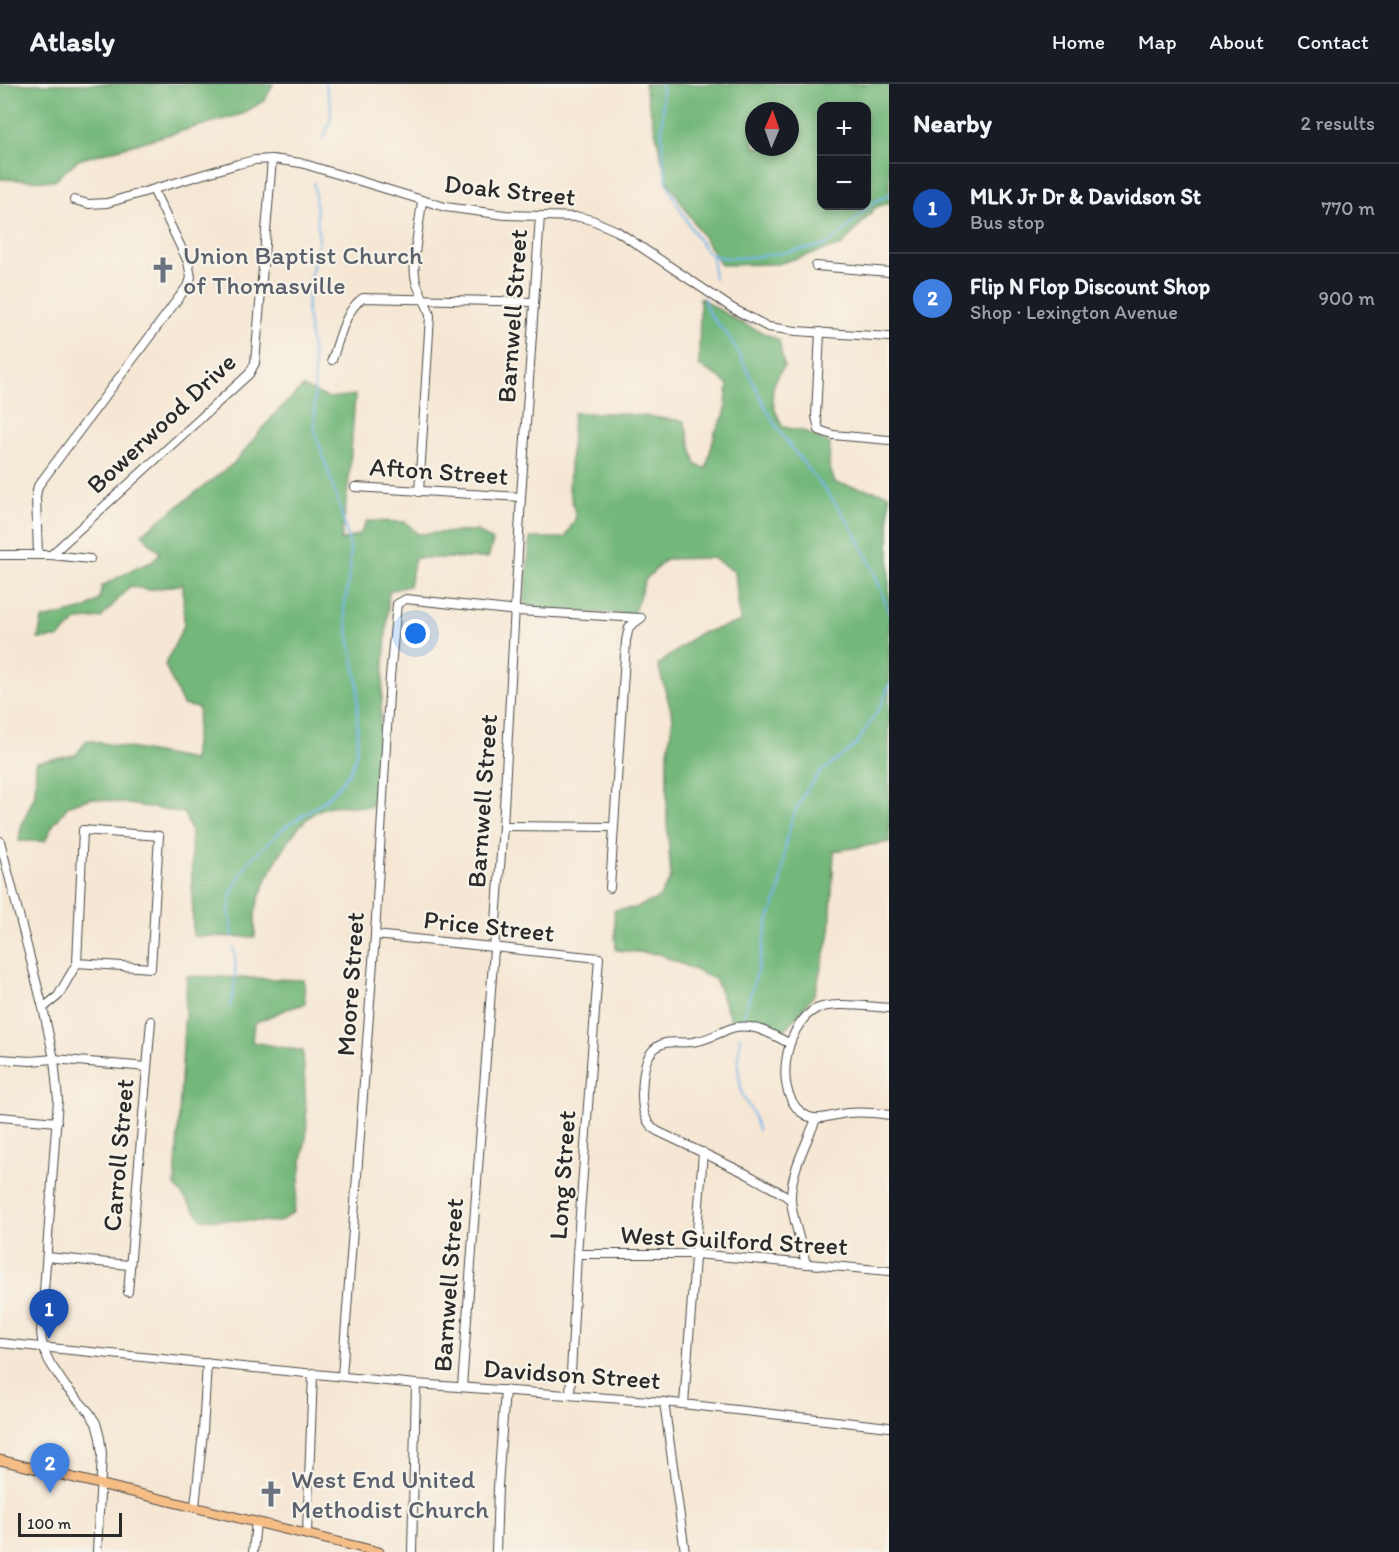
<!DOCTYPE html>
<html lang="en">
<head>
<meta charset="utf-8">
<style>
	:root { --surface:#171b24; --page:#20242c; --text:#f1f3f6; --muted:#9ea1a6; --line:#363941; --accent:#1a73e8 }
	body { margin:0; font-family:Itim,sans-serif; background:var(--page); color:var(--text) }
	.controls { position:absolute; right:18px; top:18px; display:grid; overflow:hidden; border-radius:12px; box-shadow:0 3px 9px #0003 }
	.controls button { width:54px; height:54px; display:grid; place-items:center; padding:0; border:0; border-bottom:2px solid var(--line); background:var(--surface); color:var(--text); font:30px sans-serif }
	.compass { position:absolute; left:745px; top:18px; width:54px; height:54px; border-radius:50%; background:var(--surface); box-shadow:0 3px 9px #0003; rotate:2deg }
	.scale { position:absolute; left:18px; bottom:15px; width:104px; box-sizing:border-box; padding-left:6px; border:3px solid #2b2b2b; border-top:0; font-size:16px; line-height:21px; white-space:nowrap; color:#2b2b2b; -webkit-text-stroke:4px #f7f3e8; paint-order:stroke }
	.you { position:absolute; left:416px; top:550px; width:21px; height:21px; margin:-15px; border:4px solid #fff; border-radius:50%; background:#1a73e8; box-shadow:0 0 0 9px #1a73e833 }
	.badge { display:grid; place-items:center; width:39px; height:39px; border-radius:50%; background:var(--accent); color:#fff; font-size:20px; font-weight:700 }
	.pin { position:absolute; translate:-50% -50px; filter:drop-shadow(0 2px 3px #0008) }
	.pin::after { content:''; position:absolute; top:32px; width:21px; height:18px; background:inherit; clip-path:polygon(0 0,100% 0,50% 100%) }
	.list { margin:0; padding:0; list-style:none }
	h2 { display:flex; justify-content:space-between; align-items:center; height:78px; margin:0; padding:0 24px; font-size:26px }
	h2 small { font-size:20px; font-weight:400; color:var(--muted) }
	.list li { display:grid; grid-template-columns:39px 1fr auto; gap:18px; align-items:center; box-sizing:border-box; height:90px; padding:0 24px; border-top:2px solid var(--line) }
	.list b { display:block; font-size:22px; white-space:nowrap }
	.list p { margin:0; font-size:20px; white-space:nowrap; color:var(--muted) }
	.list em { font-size:20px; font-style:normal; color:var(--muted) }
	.map { position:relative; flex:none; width:889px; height:1468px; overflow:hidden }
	header { display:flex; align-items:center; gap:36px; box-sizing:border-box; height:84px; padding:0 30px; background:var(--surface); border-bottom:2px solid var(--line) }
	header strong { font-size:28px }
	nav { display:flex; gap:33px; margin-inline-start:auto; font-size:21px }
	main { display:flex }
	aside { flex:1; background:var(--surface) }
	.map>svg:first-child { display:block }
	.forest { fill:#73b77a; stroke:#4f7152; stroke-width:1.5; fill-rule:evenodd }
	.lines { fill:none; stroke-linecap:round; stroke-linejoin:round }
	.stream { stroke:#76b5ea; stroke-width:2 }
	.minor-casing { stroke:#494744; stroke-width:10 }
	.major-casing { stroke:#494744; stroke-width:11 }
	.minor { stroke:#fff; stroke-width:8 }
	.major { stroke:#f6be87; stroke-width:9 }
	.labels { text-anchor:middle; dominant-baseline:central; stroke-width:4.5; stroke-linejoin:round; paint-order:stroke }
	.street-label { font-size:26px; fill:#2b2b2b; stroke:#f7f3e8 }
	.worship-label { font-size:26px; fill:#5b616d; stroke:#f7f3e8; text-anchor:start }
</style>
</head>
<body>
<header>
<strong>Atlasly</strong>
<nav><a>Home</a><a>Map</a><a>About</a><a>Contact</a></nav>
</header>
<main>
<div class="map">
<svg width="889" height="1468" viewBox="0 0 889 1468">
	<rect width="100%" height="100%" fill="#f7f3e8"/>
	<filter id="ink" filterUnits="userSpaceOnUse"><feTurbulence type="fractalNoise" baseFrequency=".0167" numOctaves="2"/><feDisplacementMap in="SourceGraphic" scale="12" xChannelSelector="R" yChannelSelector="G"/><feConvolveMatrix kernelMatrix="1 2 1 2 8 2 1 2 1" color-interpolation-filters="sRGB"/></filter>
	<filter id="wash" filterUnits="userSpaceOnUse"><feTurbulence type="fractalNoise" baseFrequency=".008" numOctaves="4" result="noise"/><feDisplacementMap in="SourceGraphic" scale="24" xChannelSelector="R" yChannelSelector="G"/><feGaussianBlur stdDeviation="1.35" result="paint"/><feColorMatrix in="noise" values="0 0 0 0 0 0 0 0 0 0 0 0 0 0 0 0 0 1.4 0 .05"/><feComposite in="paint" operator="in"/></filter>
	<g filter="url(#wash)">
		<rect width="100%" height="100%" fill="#f6e7d4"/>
		<g class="forest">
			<path d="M 0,0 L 273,0 L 265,16 L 242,30 L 78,76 L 54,97 L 0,95 Z"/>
			<path d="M 644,0 L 889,0 L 889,119 L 876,123 L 842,161 L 777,180 L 721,181 L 667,96 ZM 866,22 L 866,122 L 822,122 L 822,22 ZM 754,27 L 790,27 L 790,63 L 754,63 Z"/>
			<path d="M 700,214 L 739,238 L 779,256 L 784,282 C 767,305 770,319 783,343 L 806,348 L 830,360 L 829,381 L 835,399 L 889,410 L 889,758 L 834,767 L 830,850 L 814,911 L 784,947 L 762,936 L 731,936 L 715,895 L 659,870 L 616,866 L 614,826 L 635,824 L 659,814 L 671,794 L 667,737 L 667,675 L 673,633 L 658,581 L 698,550 L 740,538 L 735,488 L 713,474 L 666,475 L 645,496 L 633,531 L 524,525 L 530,454 L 565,454 L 576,433 L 569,405 L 573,329 L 618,329 L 684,337 L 696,381 L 706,385 L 715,348 L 725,330 L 728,301 L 718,292 L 699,282 Z"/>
			<path d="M 303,303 L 328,314 L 355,311 L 349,395 L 341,457 L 360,450 L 367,437 L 405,438 L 418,450 L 477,447 L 493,457 L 488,474 L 415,474 L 409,502 L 389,507 L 375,716 L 369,723 C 357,723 343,720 331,722 C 297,727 264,794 256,825 C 254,833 256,844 255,853 L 193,852 L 191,748 L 184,729 L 91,714 L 69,721 L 53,741 L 45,757 L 19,757 L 21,743 L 35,710 L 36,678 L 76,671 L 87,656 L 193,676 L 199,624 L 183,621 L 165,581 L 184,541 L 183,500 L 149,506 L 130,502 L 101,534 L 78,536 L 58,554 L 38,555 L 42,535 L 85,525 L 99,516 L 102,502 L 136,484 L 152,478 L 160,469 L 142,450 L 234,379 L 274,331 Z"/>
			<path d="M 187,892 L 304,896 L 305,920 L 287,925 L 254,939 L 252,958 L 303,967 L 307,1047 L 294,1128 L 279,1138 L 202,1135 L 175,1102 Z"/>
		</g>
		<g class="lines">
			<g class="stream">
				<path d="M 661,0 C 665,22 660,46 663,69 C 664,78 665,88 667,97 C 670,109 702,167 712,171 C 736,180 796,166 822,162 C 849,151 861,120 889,111"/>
				<path d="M 323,55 C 334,32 333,24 325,0"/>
				<path d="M 712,170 L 714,195"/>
				<path d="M 704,214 C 705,232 724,244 733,259 C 750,288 761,320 780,348 C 801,378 826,404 846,435 C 866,465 879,496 889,531"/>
				<path d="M 233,853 L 229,825 L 232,808 L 240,791 L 249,777 L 284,744 L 324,717 L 338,703 L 350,687 L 355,675 L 357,662 L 358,601 L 344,525 L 350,484 L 350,462 L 340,424 L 315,347 L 314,282 L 307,227 L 309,198 L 319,157 L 314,99"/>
				<path d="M 230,923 C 236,902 237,885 234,864"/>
				<path d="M 743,934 L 757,888 L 768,838 L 780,806 L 786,757 L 793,732 L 807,705 L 821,688 L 855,662 L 882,620 L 889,601"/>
				<path d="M 740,952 L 738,983 L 742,1011 L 752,1028 L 758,1046"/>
			</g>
		</g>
	</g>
	<g filter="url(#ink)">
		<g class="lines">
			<g class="minor-casing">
				<g id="minor">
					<path d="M 74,116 L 89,120 L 107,119 L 238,80 L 255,76 L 272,75 L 301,79 L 445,123 L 505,131 L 579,133 L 592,136 L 617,147 L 732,224 L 768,243 L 796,247 L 889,253"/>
					<path d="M 816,182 L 889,188"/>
					<path d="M 820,248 L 816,332 L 819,346 L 833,351 L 889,356"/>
					<path d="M 332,276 C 339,257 345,225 363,214 L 534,218"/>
					<path d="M 355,403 L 521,413"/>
					<path d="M 419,408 L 430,232 C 428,219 419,210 416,197 C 411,178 420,138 422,117"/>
					<path d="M 0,471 L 51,471 L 90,475"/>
					<path d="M 38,471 L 36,412 L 38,402 L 189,200 L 191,193 L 188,178 L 154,107"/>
					<path d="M 51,471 L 249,290 L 255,279 L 272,75"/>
					<path d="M 503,742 L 613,743"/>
					<path d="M 0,757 L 43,924 L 54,975 L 58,1016 L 41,1248 L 43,1264 L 50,1279 L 66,1303 L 89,1328 L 96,1339 L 100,1354 L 102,1370 L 97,1468"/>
					<path d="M 610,804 L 626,557 L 629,543 L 641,534"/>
					<path d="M 375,851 L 599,874 L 577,1170 L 570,1310"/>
					<path d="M 43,924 L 58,912 L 77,879 L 83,746 L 159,752 L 151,884 L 77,879"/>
					<path d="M 889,924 C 870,923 833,917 816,925 C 784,941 771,1014 807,1032 C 819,1038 835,1030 848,1029 C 861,1028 875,1029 889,1031"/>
					<path d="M 789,959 C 772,951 753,938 732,944 C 720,948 710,955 697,957 C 687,960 676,957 665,959 C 643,965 643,992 642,1010 C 642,1025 644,1038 657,1047 L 745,1089 L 783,1110 L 791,1116"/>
					<path d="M 0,975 L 30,977 L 54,975 L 147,983"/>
					<path d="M 0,1033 L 57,1038"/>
					<path d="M 577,1170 L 695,1170 L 889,1187"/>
					<path d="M 47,1173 L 129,1181"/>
					<path d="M 806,1180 C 802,1162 792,1133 791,1116 C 790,1088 807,1059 816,1035"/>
					<path d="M 128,1208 L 151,937"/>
					<path d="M 0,1259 L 416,1300 L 664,1318 L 889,1343"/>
					<path d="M 342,1292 L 375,851 L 390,593 L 397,520 L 406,515 L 518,527 L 641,534"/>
					<path d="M 462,1303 L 503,742 L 521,413 L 540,132"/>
					<path d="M 664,1318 L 685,1468"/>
					<path d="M 684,1320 L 703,1068"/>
					<path d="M 195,1422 L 203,1348 L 207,1279"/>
					<path d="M 307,1449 L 313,1289"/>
					<path d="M 253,1468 L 256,1438"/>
					<path d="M 412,1468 L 416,1300"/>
					<path d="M 496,1468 L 498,1402 L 505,1306"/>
				</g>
			</g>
			<g class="major-casing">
				<path id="major" d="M 0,1376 L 379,1468"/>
			</g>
			<use href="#minor" class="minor"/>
			<use href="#major" class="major"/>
		</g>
	</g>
	<defs>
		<g id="church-bare" transform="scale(2.07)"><path d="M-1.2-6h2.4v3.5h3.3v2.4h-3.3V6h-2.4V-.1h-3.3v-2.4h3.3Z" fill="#6b7280" stroke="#f7f3e8" stroke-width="2.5" paint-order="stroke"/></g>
	</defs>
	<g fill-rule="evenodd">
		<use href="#church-bare" x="163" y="186"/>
		<use href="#church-bare" x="271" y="1410"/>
	</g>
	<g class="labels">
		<g class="street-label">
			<text transform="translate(510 106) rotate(6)">Doak Street</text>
			<text transform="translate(512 232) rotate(-86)">Barnwell Street</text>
			<text transform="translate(161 339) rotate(-43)">Bowerwood Drive</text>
			<text transform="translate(439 387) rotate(4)">Afton Street</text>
			<text transform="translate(482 717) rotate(-86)">Barnwell Street</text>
			<text transform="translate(489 842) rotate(6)">Price Street</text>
			<text transform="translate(350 900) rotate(-86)">Moore Street</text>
			<text transform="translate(118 1071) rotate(-85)">Carroll Street</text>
			<text transform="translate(562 1091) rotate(-86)">Long Street</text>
			<text transform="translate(734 1156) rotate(3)">West Guilford Street</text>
			<text transform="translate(448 1201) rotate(-86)">Barnwell Street</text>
			<text transform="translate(572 1290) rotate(4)">Davidson Street</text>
		</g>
		<g class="worship-label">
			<text x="183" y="171">Union Baptist Church<tspan x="183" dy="30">of Thomasville</tspan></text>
			<text x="291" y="1395">West End United<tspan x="291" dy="30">Methodist Church</tspan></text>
		</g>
	</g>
</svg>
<div class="controls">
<button>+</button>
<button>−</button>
</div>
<svg class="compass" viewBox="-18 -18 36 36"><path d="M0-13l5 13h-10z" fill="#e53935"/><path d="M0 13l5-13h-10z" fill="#9ea1a6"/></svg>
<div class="scale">100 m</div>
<div class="you"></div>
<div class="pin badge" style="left:49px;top:1255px;background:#1a4fb4">1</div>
<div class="pin badge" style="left:50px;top:1409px;background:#3f7fe0">2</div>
</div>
<aside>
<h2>Nearby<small>2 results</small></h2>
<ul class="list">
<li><span class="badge" style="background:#1a4fb4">1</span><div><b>MLK Jr Dr &amp; Davidson St</b><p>Bus stop</p></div><em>770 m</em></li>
<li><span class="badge" style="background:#3f7fe0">2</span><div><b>Flip N Flop Discount Shop</b><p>Shop · Lexington Avenue</p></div><em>900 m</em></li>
</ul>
</aside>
</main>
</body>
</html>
